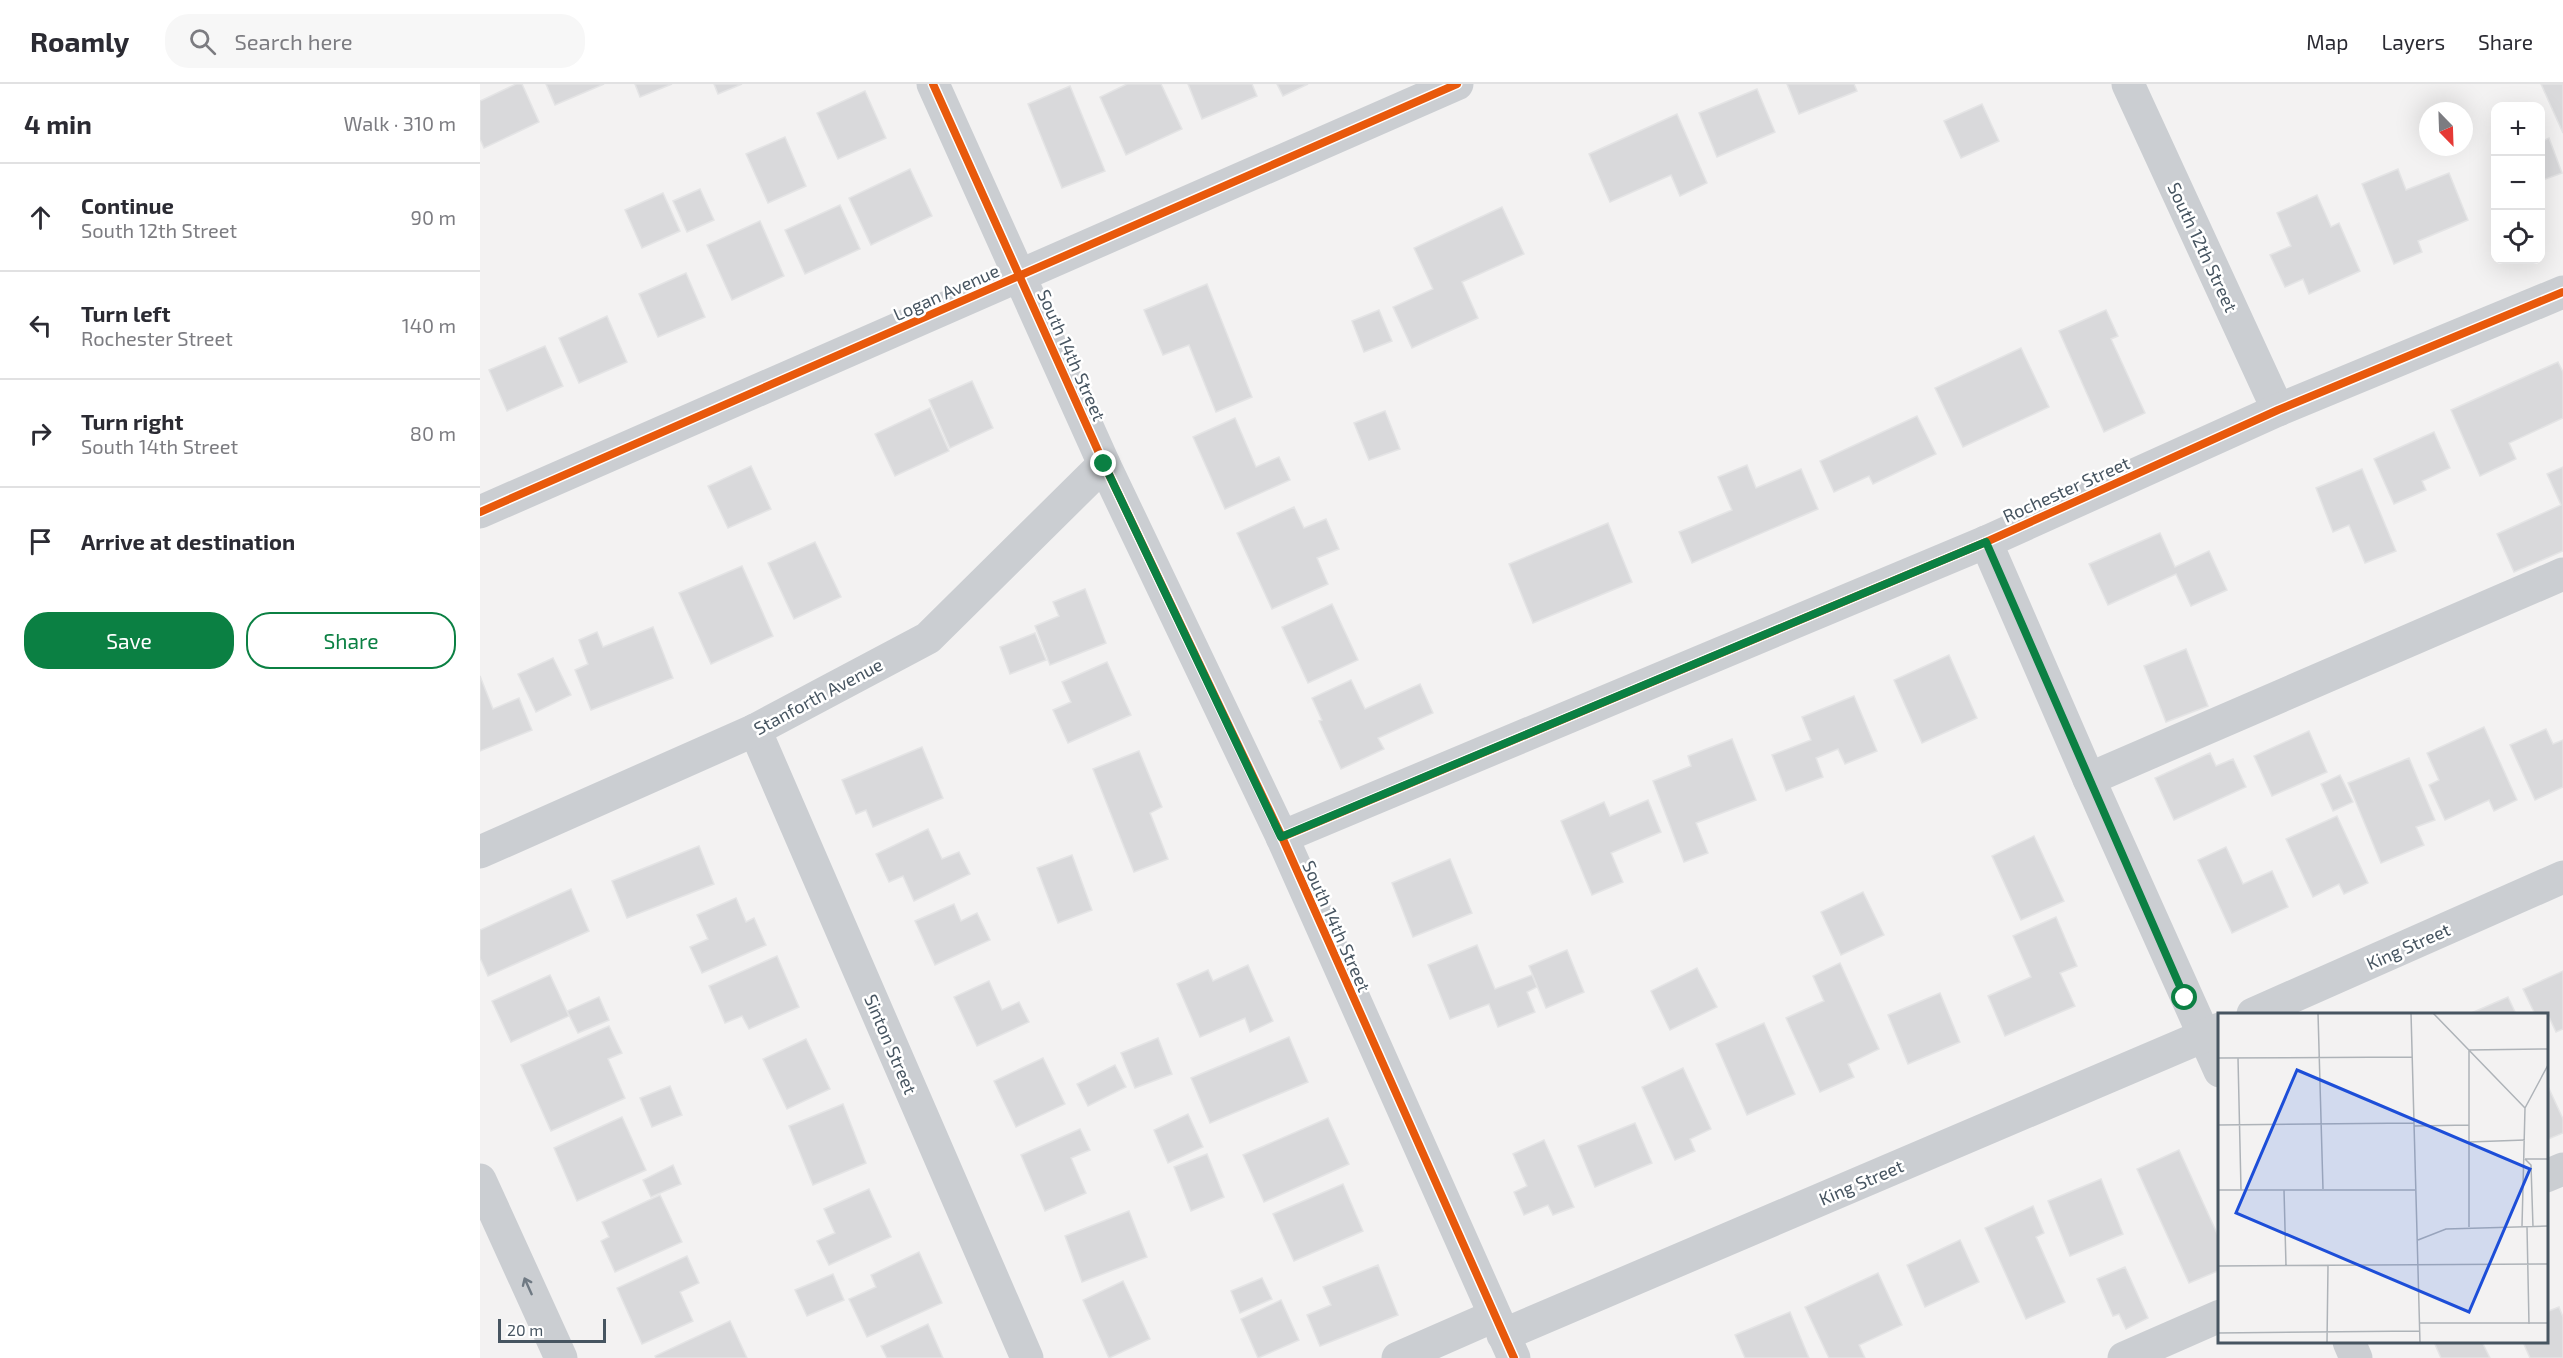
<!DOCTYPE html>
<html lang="en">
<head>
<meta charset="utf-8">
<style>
	:root { --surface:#fff; --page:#f7f7f7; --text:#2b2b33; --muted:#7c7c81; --line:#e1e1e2; --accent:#0b8043 }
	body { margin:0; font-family:"Exo 2",sans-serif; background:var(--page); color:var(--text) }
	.controls { position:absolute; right:18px; top:18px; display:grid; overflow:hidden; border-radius:12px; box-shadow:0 6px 24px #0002 }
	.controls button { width:54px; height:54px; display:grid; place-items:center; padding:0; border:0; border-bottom:2px solid var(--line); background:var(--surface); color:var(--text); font:30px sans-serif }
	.compass { position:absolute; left:1939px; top:18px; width:54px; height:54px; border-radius:50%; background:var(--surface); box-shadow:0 6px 24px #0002; rotate:157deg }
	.scale { position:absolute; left:18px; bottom:15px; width:108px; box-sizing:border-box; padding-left:6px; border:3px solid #475561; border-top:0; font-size:16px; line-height:21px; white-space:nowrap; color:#475561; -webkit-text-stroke:4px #fff; paint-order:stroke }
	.stop { position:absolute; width:18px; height:18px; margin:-14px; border:4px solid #0b8043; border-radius:50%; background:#fff }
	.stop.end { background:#0b8043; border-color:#fff; box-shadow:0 2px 6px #0008 }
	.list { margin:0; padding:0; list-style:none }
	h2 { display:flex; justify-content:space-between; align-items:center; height:78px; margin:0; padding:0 24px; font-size:26px }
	h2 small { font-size:20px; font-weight:400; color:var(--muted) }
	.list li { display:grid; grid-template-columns:39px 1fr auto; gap:18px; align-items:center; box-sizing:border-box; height:108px; padding:0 24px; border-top:2px solid var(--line) }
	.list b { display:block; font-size:22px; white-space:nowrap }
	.list p { margin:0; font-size:20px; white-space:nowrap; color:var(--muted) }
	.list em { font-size:20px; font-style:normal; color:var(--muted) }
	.actions { display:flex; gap:12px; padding:18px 24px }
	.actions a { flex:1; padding:14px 0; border:2px solid var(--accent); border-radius:24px; text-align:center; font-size:21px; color:var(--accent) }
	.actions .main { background:var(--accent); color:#fff }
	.icon { flex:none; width:33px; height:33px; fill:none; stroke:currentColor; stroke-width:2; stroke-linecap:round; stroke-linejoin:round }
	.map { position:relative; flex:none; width:2083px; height:1274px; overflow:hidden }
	header { display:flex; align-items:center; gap:36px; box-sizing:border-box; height:84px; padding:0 30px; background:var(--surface); border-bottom:2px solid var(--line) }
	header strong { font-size:28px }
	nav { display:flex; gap:33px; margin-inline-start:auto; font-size:21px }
	.search { width:420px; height:54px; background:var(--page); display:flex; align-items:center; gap:15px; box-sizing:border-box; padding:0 21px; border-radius:24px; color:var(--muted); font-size:22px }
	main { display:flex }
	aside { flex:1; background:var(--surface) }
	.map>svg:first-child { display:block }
	.building { fill:#d9d9db; stroke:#e4e4e5; stroke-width:1.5 }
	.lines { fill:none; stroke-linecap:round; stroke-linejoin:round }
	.minor { stroke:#cbced2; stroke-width:33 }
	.cycleway-casing { stroke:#fff; stroke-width:11 }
	.cycleway { stroke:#e8590c; stroke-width:8 }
	.oneway { stroke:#6f7983 }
	.route { stroke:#0b8043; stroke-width:8 }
	.labels { text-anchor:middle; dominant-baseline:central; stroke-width:5; stroke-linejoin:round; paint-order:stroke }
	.street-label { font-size:18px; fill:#475561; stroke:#fff }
	.inset-road { fill:none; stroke:#aeb3b8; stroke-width:1.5 }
	.view { fill:#1d4ed8; fill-opacity:0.15; stroke:#1d4ed8; stroke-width:3 }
	.inset-edge { fill:none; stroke:#475561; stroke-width:3 }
</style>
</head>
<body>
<header>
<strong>Roamly</strong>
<div class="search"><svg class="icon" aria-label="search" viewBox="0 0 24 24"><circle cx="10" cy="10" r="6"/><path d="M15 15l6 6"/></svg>Search here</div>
<nav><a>Map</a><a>Layers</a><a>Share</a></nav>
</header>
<main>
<aside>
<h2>4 min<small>Walk · 310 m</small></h2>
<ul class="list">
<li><svg class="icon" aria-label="ahead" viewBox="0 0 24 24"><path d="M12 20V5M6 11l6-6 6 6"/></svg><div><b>Continue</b><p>South 12th Street</p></div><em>90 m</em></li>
<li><svg class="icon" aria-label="left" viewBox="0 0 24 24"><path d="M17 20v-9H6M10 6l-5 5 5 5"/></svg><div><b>Turn left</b><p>Rochester Street</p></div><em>140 m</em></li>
<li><svg class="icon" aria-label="right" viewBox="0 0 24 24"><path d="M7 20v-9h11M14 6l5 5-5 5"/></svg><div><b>Turn right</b><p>South 14th Street</p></div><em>80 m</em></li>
<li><svg class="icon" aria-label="arrive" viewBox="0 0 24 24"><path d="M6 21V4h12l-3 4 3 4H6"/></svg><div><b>Arrive at destination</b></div></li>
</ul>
<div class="actions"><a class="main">Save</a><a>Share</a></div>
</aside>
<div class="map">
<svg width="2083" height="1274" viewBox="0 0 2083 1274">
	<rect width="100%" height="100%" fill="#f3f2f2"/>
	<g class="building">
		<path d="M 36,0 L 42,0 L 59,38 L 4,64 L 0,55 L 0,17 Z"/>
		<path d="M 66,0 L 124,0 L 75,21 Z"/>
		<path d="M 155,0 L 192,0 L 160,13 Z"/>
		<path d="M 234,0 L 262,0 L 238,10 Z"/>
		<path d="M 647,0 L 681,0 L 702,45 L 646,71 L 620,13 Z"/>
		<path d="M 708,0 L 772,0 L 777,12 L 722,35 Z"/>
		<path d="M 797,0 L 828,0 L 803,12 Z"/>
		<path d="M 1307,0 L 1374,0 L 1377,7 L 1319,30 Z"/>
		<path d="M 2061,0 L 2083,0 L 2083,49 Z"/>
		<path d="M 590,2 L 625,87 L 582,104 L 548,20 Z"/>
		<path d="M 1277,5 L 1295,48 L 1237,73 L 1219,29 Z"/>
		<path d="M 385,7 L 406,54 L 358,75 L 337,29 Z"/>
		<path d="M 1502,20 L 1519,57 L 1481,74 L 1464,37 Z"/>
		<path d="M 1197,30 L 1227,99 L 1200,112 L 1191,91 L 1130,118 L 1109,70 Z"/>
		<path d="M 305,53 L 326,102 L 288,119 L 266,70 Z"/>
		<path d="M 2069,54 L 2082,89 L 2060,97 L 2060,58 Z"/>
		<path d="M 430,85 L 452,132 L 391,161 L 369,114 Z"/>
		<path d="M 1918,85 L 1926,106 L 1969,89 L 1988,136 L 1938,157 L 1942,168 L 1914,180 L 1882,100 Z"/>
		<path d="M 220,105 L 234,136 L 207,148 L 193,117 Z"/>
		<path d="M 183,109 L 200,147 L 162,164 L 145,126 Z"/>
		<path d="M 1837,111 L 1851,143 L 1859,139 L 1880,187 L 1829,210 L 1823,195 L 1805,203 L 1790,171 L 1811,162 L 1797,129 Z"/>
		<path d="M 360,121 L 380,165 L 325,190 L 305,146 Z"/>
		<path d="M 1022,123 L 1044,170 L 982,198 L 998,234 L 932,264 L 913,223 L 953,205 L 934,164 Z"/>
		<path d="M 280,137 L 304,192 L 252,216 L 227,161 Z"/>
		<path d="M 206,189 L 225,233 L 178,253 L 159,210 Z"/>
		<path d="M 727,200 L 772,313 L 736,328 L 709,261 L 683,271 L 664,226 Z"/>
		<path d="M 899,226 L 912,257 L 884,268 L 872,237 Z"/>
		<path d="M 1626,226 L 1638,252 L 1631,255 L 1665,329 L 1624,348 L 1579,247 Z"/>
		<path d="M 127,232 L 147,278 L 99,299 L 79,254 Z"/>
		<path d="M 65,262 L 83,302 L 27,327 L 9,286 Z"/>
		<path d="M 1541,264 L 1569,323 L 1483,363 L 1455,304 Z"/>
		<path d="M 2078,278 L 2083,288 L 2083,334 L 2029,359 L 2036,375 L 2000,392 L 1971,326 Z"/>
		<path d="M 492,297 L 513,344 L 470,364 L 449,316 Z"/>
		<path d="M 450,324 L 469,367 L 415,392 L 395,350 Z"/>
		<path d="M 905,327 L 920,365 L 889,376 L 874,339 Z"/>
		<path d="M 1437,332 L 1456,370 L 1393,400 L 1389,392 L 1354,408 L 1340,377 Z"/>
		<path d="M 755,334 L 776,383 L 799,373 L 810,396 L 745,425 L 713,353 Z"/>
		<path d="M 1954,348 L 1970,384 L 1942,397 L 1946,406 L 1914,420 L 1894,375 Z"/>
		<path d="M 1267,381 L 1276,404 L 1321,385 L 1338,425 L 1212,479 L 1199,448 L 1252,426 L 1238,393 Z"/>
		<path d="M 271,382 L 291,425 L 248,444 L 228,402 Z"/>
		<path d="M 2083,383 L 2083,467 L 2034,488 L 2017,450 L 2081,421 L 2067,390 Z"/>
		<path d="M 1882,385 L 1916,467 L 1885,479 L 1869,441 L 1853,448 L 1836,404 Z"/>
		<path d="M 814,423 L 824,444 L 846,435 L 859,465 L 837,474 L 848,500 L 792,525 L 757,449 Z"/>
		<path d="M 1128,439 L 1152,498 L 1053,539 L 1029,480 Z"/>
		<path d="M 1680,449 L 1695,483 L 1729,467 L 1747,506 L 1711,522 L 1696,490 L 1628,521 L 1609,480 Z"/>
		<path d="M 335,458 L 361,513 L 314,535 L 288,479 Z"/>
		<path d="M 262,482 L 293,552 L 231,580 L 199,509 Z"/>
		<path d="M 605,505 L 626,559 L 570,581 L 555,542 L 579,532 L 573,518 Z"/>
		<path d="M 852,520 L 878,576 L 828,599 L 802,543 Z"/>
		<path d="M 173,543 L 193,594 L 111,626 L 95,586 L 108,580 L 99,556 L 117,548 L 123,563 Z"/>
		<path d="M 555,549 L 566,576 L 530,590 L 520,563 Z"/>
		<path d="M 1706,565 L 1728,622 L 1686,638 L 1664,582 Z"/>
		<path d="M 1469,571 L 1497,634 L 1442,659 L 1414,596 Z"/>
		<path d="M 73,574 L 91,611 L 56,628 L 38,590 Z"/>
		<path d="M 627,578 L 651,631 L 588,659 L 573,626 L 591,618 L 582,598 Z"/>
		<path d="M 0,592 L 13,625 L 39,614 L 52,646 L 0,667 Z"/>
		<path d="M 871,596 L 885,625 L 940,600 L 953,629 L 898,654 L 904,665 L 861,685 L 839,637 L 842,636 L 832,614 Z"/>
		<path d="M 1374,612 L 1397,667 L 1365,680 L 1358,665 L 1336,674 L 1343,693 L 1306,707 L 1292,671 L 1331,656 L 1322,633 Z"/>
		<path d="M 2004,643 L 2037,716 L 2014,727 L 2009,716 L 1965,736 L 1949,701 L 1959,696 L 1947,669 Z"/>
		<path d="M 2066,645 L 2073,660 L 2083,656 L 2083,703 L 2055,716 L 2030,661 Z"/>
		<path d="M 1829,647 L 1847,688 L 1792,712 L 1774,672 Z"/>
		<path d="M 1252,655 L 1276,716 L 1216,739 L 1228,769 L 1204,778 L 1173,697 L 1211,682 L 1208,672 Z"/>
		<path d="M 442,663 L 463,714 L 393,743 L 386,726 L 376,730 L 362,696 Z"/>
		<path d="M 659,667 L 682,723 L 670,729 L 688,775 L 654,788 L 613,685 Z"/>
		<path d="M 1730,669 L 1736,682 L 1753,675 L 1766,703 L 1694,736 L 1675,694 Z"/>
		<path d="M 1929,674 L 1955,736 L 1936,743 L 1944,761 L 1901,779 L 1868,699 Z"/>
		<path d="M 1860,691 L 1873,718 L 1853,727 L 1841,700 Z"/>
		<path d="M 1168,716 L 1181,748 L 1131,769 L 1143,798 L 1112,811 L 1081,737 L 1124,718 L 1130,732 Z"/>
		<path d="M 1857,732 L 1888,799 L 1864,810 L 1859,800 L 1833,813 L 1806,755 Z"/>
		<path d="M 448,745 L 462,775 L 479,768 L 490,790 L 434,817 L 423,792 L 409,798 L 396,770 Z"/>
		<path d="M 1554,752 L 1584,817 L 1541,836 L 1512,772 Z"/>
		<path d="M 219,762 L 234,800 L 147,834 L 132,797 Z"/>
		<path d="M 1746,763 L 1763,800 L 1792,787 L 1808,823 L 1752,849 L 1718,776 Z"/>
		<path d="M 592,771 L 612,826 L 578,839 L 557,784 Z"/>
		<path d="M 970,775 L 992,829 L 933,853 L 912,799 Z"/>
		<path d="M 91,805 L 109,847 L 8,892 L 0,874 L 0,846 Z"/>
		<path d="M 1383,808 L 1404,851 L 1361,871 L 1341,828 Z"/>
		<path d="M 256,814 L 266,838 L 274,834 L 286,861 L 222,889 L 210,863 L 228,855 L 217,831 Z"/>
		<path d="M 474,820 L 481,837 L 497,829 L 510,856 L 455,881 L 435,837 Z"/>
		<path d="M 1576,833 L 1597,882 L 1580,889 L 1595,922 L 1525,952 L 1508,912 L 1551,893 L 1533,852 Z"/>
		<path d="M 997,861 L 1015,905 L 1052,891 L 1057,903 L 1047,908 L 1055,928 L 1018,943 L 1009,920 L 970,935 L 948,881 Z"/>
		<path d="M 1087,866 L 1104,908 L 1066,924 L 1049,882 Z"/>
		<path d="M 297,872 L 319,923 L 269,945 L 262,932 L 245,939 L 229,902 Z"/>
		<path d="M 1360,879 L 1399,965 L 1368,980 L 1374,993 L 1340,1008 L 1306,934 L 1344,917 L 1333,892 Z"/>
		<path d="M 768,881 L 793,937 L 770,948 L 765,934 L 720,953 L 697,900 L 728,886 L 733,897 Z"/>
		<path d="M 1217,884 L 1237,923 L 1190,946 L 1171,907 Z"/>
		<path d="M 2083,887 L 2083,945 L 2076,948 L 2069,933 L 2066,934 L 2066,930 L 2055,930 L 2043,905 Z"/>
		<path d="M 70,891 L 89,932 L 31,958 L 12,917 Z"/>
		<path d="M 509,897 L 522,926 L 539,918 L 549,938 L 497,962 L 474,913 Z"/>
		<path d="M 1460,909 L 1480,958 L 1428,980 L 1408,931 Z"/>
		<path d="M 119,913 L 129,936 L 98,949 L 87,927 Z"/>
		<path d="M 2028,913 L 2036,930 L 1989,930 Z"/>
		<path d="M 1284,939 L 1315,1010 L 1267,1031 L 1236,960 Z"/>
		<path d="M 129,942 L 142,969 L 128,975 L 145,1014 L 71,1047 L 41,981 Z"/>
		<path d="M 809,953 L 828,998 L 730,1039 L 711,994 Z"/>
		<path d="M 678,954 L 692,990 L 655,1004 L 641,969 Z"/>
		<path d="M 326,955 L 350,1005 L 307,1025 L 283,975 Z"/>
		<path d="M 563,974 L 585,1020 L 536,1043 L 514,997 Z"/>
		<path d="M 635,981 L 646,1003 L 608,1022 L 597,1000 Z"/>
		<path d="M 1203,984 L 1231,1045 L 1210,1055 L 1215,1067 L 1195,1076 L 1162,1003 Z"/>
		<path d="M 2066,998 L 2083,1035 L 2083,1049 L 2066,1056 Z"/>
		<path d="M 190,1002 L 202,1031 L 172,1043 L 160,1014 Z"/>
		<path d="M 363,1020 L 386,1079 L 333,1101 L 309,1042 Z"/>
		<path d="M 708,1030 L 723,1063 L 688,1079 L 674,1046 Z"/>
		<path d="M 142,1033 L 166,1086 L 97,1117 L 74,1064 Z"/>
		<path d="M 848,1034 L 869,1080 L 784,1118 L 763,1071 Z"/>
		<path d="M 1155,1039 L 1172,1079 L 1115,1103 L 1098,1062 Z"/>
		<path d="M 600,1045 L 610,1066 L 591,1074 L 606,1109 L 565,1127 L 541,1071 Z"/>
		<path d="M 1064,1056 L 1094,1123 L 1073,1131 L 1068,1121 L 1044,1131 L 1034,1108 L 1047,1102 L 1033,1070 Z"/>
		<path d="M 1699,1066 L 1740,1156 L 1740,1186 L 1709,1199 L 1657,1085 Z"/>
		<path d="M 727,1070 L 744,1113 L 711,1127 L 694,1083 Z"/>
		<path d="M 193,1081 L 201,1100 L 171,1113 L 163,1096 Z"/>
		<path d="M 1621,1095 L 1643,1150 L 1590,1172 L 1568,1117 Z"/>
		<path d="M 863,1100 L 883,1147 L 814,1177 L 793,1130 Z"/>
		<path d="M 389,1105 L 411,1153 L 349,1181 L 337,1157 L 355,1149 L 344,1125 Z"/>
		<path d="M 180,1111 L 202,1158 L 135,1188 L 121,1157 L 129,1153 L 122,1138 Z"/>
		<path d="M 1553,1122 L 1564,1149 L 1556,1153 L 1585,1218 L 1546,1235 L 1505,1144 Z"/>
		<path d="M 649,1127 L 667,1173 L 602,1198 L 585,1152 Z"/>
		<path d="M 1480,1156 L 1499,1198 L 1445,1223 L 1427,1181 Z"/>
		<path d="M 439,1168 L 462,1219 L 387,1253 L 369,1215 L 396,1203 L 391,1191 Z"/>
		<path d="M 207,1172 L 219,1199 L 200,1208 L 213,1237 L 162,1260 L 137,1204 Z"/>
		<path d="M 898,1181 L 918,1231 L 840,1262 L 827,1231 L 851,1221 L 843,1203 Z"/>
		<path d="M 1645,1183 L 1668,1234 L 1646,1245 L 1639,1230 L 1633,1232 L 1617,1195 Z"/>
		<path d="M 1398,1189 L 1422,1241 L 1379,1261 L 1385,1274 L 1349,1274 L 1325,1223 Z"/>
		<path d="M 353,1190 L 364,1216 L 327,1232 L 315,1206 Z"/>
		<path d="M 782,1194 L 792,1215 L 760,1229 L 751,1207 Z"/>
		<path d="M 643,1197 L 670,1255 L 629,1274 L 603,1216 Z"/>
		<path d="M 801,1216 L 819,1256 L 778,1274 L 761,1235 Z"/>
		<path d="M 2079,1223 L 2083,1233 L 2083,1274 L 2050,1274 L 2043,1258 L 2066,1258 L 2066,1228 Z"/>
		<path d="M 1310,1228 L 1329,1274 L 1265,1274 L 1255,1251 Z"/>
		<path d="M 250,1237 L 267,1274 L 176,1274 L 175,1272 Z"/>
		<path d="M 448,1240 L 463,1274 L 407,1274 L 401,1262 Z"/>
		<path d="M 1954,1258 L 2002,1258 L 2010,1274 L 1961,1274 Z"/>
	</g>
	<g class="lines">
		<g class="minor">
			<path d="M 453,0 L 624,380 L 802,753 L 1034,1274"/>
			<path d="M 1648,0 L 1798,326"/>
			<path d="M 0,428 L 977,0"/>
			<path d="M 1506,458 L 1609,695 L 1740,987"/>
			<path d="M 275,646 L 547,1274"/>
			<path d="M 1609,695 L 2083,490"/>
			<path d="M 802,753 L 1506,458 L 1798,326 L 2083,208"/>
			<path d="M 0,768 L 275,646 L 448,554 L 624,380"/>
			<path d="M 1773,930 L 2083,793"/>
			<path d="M 2066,1092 L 2083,1085"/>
			<path d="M 0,1096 L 81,1274"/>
			<path d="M 1023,1251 L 1740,945"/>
			<path d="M 1869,1258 L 1876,1274"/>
			<path d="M 918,1274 L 1014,1232"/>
			<path d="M 1644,1274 L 1740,1232"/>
		</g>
		<g class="cycleway-casing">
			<g id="cycleway">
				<path d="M 453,0 L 624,380 L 802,753 L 1034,1274"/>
				<path d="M 0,428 L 977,0"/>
				<path d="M 802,753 L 1506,458 L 1798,326 L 2083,208"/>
			</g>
		</g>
		<use href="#cycleway" class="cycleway"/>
	</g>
	<defs><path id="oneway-shaft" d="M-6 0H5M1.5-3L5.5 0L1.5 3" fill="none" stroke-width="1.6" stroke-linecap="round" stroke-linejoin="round" transform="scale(1.5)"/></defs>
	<use class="oneway" href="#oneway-shaft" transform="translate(48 1202) rotate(-114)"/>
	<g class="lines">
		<path class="route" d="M 624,380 L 801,753 L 1506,458 L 1705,914"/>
	</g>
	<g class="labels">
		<g class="street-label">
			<text transform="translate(1723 163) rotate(65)">South 12th Street</text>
			<text transform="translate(466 208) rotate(-24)">Logan Avenue</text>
			<text transform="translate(592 271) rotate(66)">South 14th Street</text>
			<text transform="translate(1586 405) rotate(-24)">Rochester Street</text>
			<text transform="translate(338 612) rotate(-28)">Stanforth Avenue</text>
			<text transform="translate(857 842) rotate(66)">South 14th Street</text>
			<text transform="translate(1928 862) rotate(-24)">King Street</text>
			<text transform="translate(411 960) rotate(67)">Sinton Street</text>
			<text transform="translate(1381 1098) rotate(-23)">King Street</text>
		</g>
	</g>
	<g transform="translate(1738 929)">
		<rect width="330" height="330" fill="#f3f2f2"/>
		<path class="inset-road" d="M 100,0 L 105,176M 193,0 L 202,330M 215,0 L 307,95M 0,45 L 194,44M 20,45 L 23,177M 307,95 L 330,52M 0,112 L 196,110M 196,113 L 251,112M 251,129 L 307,127M 307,146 L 313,152 L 315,214M 307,146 L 330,146M 0,177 L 197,177M 66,177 L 68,253M 304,213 L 307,95M 251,214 L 251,37 L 330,36M 309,214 L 311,311M 200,227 L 228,216 L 330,213M 0,253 L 330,251M 201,310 L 330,310M 0,320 L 202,318M 109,330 L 110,253"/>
		<path class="view" d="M 79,57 L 312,156 L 251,299 L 18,200 Z"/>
		<rect width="330" height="330" class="inset-edge"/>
	</g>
</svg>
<div class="controls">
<button>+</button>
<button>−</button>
<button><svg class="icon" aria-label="locate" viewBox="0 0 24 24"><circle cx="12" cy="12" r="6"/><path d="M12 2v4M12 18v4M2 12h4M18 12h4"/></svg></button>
</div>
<svg class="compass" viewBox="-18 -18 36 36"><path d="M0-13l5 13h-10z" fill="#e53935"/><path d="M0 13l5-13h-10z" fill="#7c7c81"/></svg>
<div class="scale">20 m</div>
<div class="stop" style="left:1705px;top:914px"></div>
<div class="stop end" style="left:624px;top:380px"></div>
</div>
</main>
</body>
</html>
